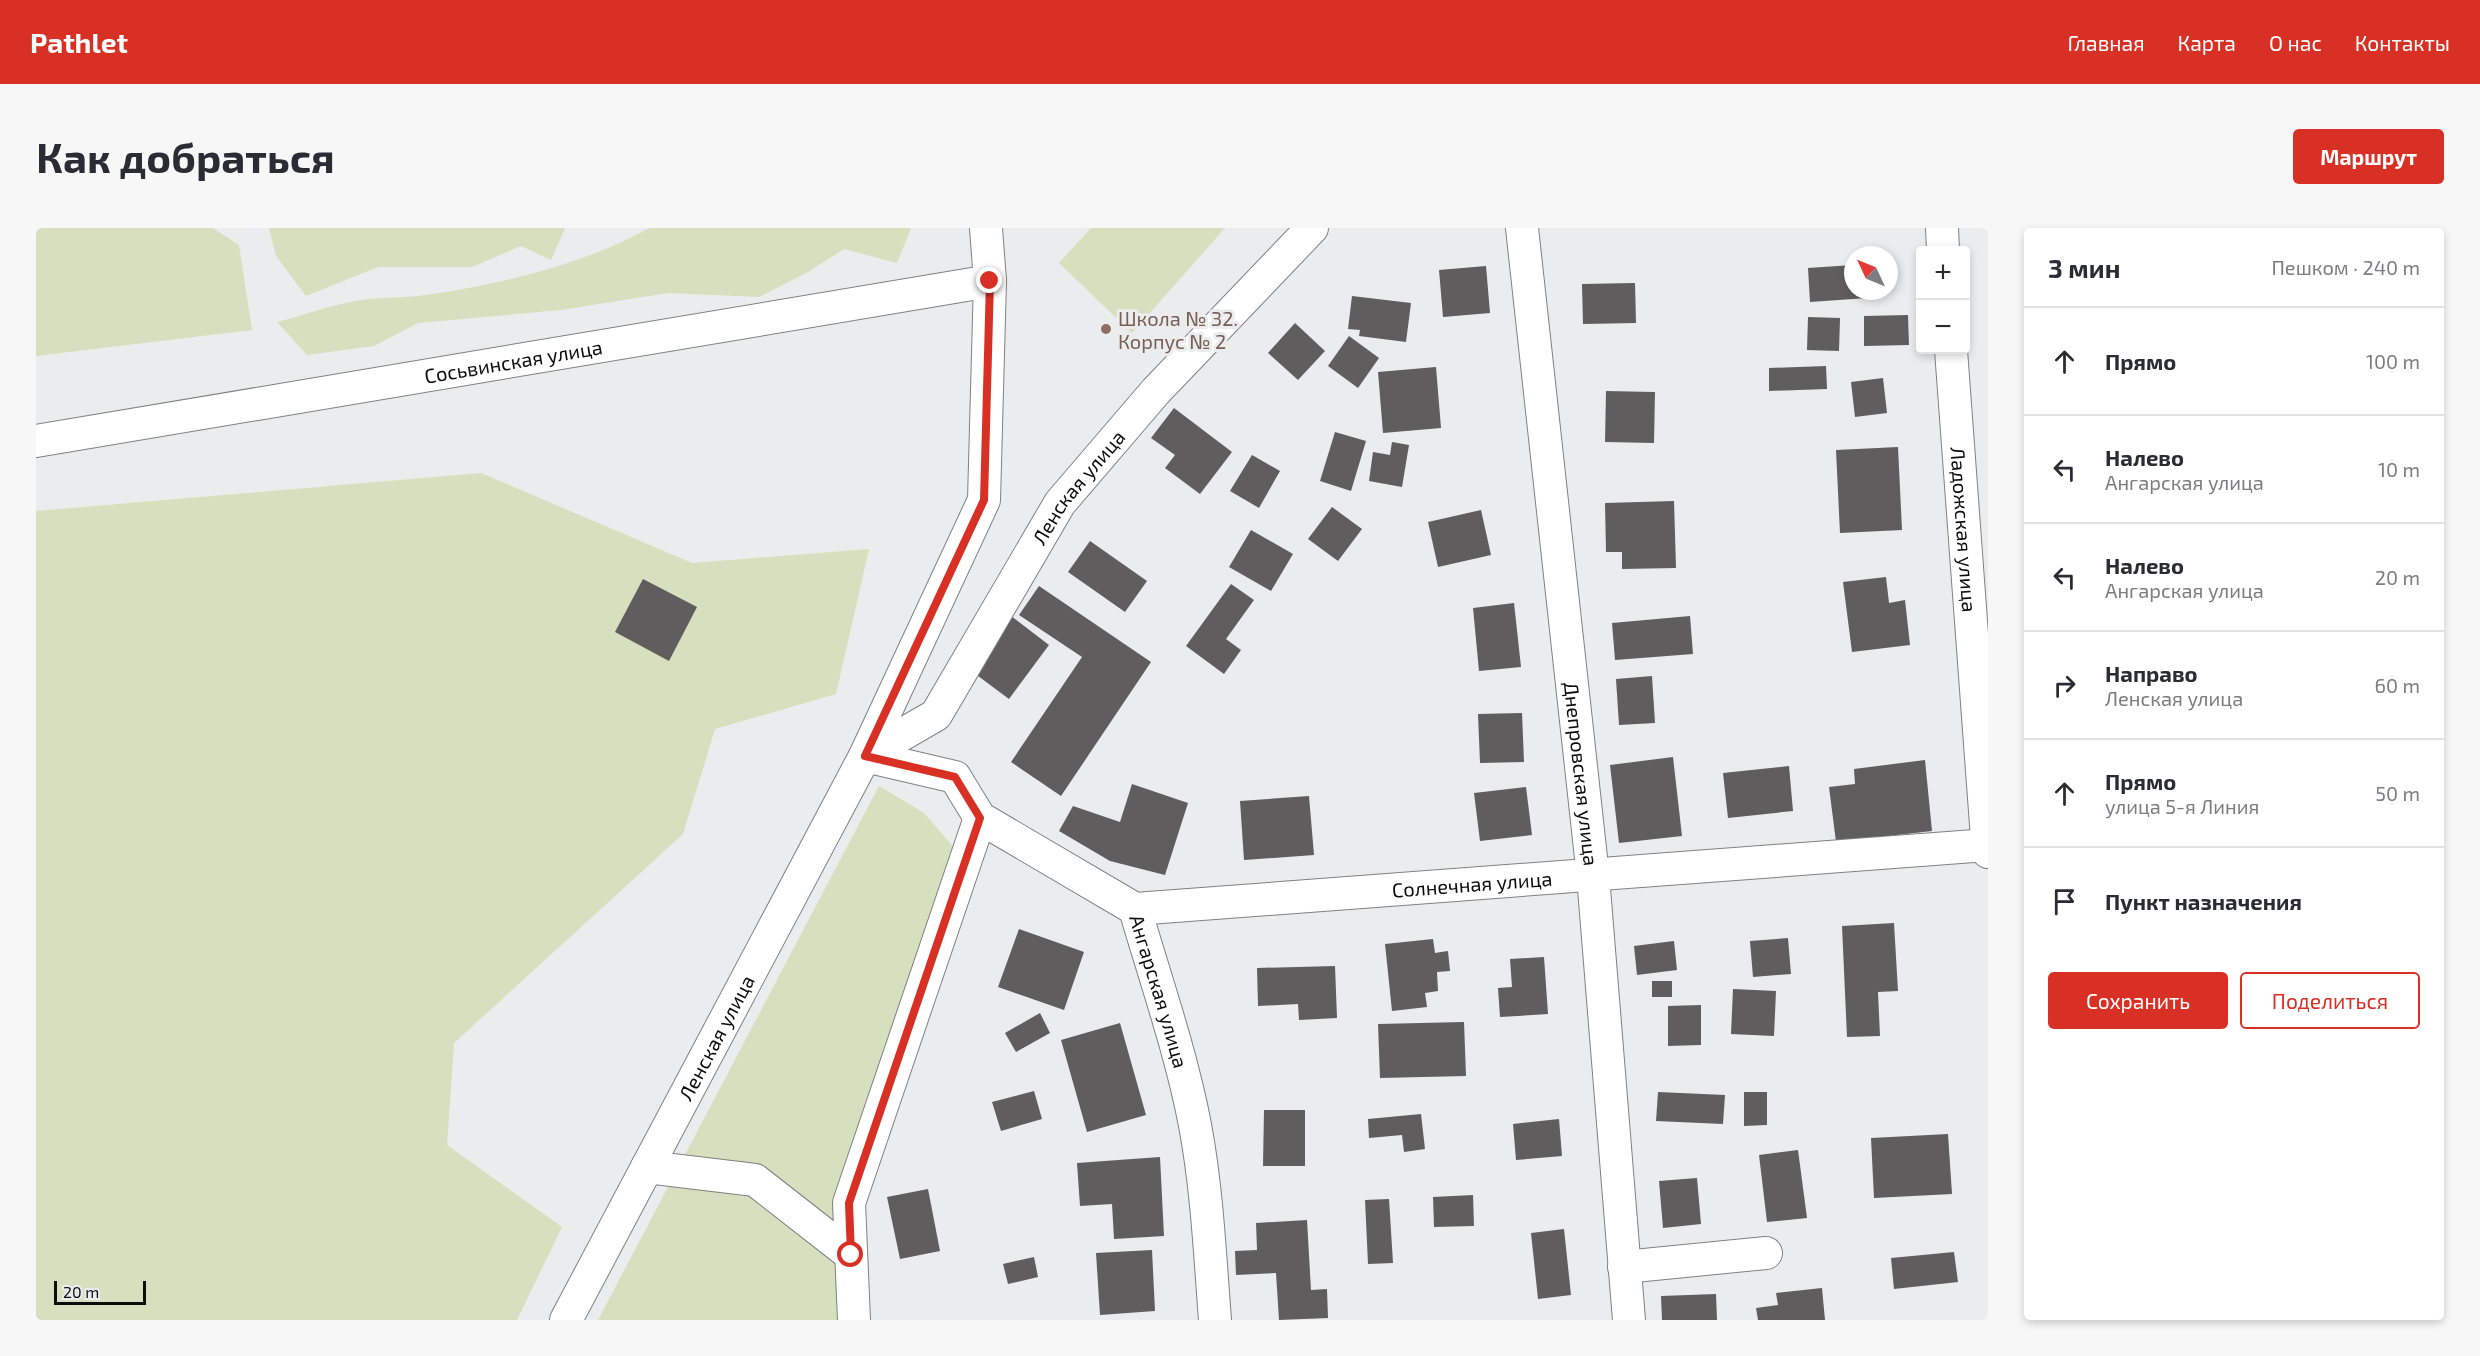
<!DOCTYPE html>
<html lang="ru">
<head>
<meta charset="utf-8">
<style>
	:root { --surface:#fff; --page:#f7f7f7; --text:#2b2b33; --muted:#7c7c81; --line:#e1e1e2; --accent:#d93025 }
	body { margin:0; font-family:"Exo 2",sans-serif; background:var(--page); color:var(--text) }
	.controls { position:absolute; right:18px; top:18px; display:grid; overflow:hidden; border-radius:6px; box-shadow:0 3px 9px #0003 }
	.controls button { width:54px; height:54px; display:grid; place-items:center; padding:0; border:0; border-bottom:2px solid var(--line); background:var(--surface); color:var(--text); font:30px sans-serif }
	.compass { position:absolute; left:1808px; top:18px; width:54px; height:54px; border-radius:50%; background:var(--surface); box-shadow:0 3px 9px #0003; rotate:314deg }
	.scale { position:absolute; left:18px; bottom:15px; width:92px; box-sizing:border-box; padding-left:6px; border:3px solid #0d0d0e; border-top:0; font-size:16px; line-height:21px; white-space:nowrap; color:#0d0d0e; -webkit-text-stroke:4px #ebecee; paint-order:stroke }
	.stop { position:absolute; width:18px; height:18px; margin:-14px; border:4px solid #d93025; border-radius:50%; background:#fff }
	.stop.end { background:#d93025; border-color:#fff; box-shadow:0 2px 6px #0008 }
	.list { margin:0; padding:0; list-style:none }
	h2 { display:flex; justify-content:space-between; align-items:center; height:78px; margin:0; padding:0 24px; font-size:26px }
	h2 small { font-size:20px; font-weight:400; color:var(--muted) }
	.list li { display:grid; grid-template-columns:39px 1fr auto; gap:18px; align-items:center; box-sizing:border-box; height:108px; padding:0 24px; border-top:2px solid var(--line) }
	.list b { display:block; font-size:22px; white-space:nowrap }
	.list p { margin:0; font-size:20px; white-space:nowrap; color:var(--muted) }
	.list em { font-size:20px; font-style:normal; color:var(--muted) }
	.actions { display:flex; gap:12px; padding:18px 24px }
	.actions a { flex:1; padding:14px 0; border:2px solid var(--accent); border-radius:6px; text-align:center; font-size:21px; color:var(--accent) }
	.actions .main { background:var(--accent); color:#fff }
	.icon { flex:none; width:33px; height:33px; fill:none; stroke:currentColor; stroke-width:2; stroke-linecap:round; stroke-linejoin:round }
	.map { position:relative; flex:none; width:1952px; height:1092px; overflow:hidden; border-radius:6px }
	header { display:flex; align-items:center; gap:36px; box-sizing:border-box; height:84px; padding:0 30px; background:var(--accent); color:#fff }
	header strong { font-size:28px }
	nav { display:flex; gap:33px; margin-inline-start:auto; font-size:21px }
	.intro { display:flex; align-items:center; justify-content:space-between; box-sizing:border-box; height:144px; padding:0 36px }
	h1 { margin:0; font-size:42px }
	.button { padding:15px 27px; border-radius:6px; background:var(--accent); color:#fff; font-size:21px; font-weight:700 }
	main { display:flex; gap:36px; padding:0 36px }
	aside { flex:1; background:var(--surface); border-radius:6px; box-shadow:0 3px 9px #0003 }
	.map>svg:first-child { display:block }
	.green { fill:#d8dfbe }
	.building { fill:#5f5d5d }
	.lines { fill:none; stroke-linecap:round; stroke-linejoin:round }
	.minor-casing { stroke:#7f8082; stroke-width:34 }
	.minor { stroke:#fff; stroke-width:32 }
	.route { stroke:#d93025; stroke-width:8 }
	.education-dot { fill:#8d6e63; stroke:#ebecee; stroke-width:2 }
	.labels { text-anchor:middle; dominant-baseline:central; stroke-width:6; stroke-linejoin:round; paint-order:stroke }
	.education-label { font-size:20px; fill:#785e54; stroke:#ebecee; text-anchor:start }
	.street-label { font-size:20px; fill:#0d0d0e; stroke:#ebecee }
</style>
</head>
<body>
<header>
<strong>Pathlet</strong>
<nav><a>Главная</a><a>Карта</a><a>О нас</a><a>Контакты</a></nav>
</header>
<div class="intro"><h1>Как добраться</h1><a class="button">Маршрут</a></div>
<main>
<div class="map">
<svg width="1952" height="1092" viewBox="0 0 1952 1092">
	<rect width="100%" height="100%" fill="#ebecee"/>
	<g class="green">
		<path d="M 0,0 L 177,0 L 203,17 L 216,102 L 0,128 Z"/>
		<path d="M 233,0 L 529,0 L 515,32 L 485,18 L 436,39 L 342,39 L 270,68 L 240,28 Z"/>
		<path d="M 613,0 L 875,0 L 861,35 L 808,21 L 772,44 L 723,69 L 632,65 L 525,82 L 382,95 L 338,118 L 271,127 L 241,94 C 269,87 297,76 326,72 C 347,69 368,70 390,67 C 461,57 550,36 613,0 Z"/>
		<path d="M 1055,0 L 1189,0 L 1096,105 L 1023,35 Z"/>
		<path d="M 445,245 L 656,335 L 833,321 L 800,466 L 679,501 L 647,606 L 418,815 L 411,917 L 526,999 L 481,1092 L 0,1092 L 0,283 Z"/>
		<path d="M 843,558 L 888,585 L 921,623 L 803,987 L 805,1092 L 562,1092 Z"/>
	</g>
	<g class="building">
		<path d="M 1817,37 L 1817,63 L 1846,63 L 1846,69 L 1774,74 L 1772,40 Z"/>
		<path d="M 1450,38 L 1454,85 L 1407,89 L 1403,42 Z"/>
		<path d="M 1599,55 L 1600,95 L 1547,96 L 1546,56 Z"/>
		<path d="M 1316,68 L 1375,75 L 1370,114 L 1323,108 L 1324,102 L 1312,101 Z"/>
		<path d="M 1872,87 L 1873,117 L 1828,118 L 1828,88 Z"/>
		<path d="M 1772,89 L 1804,90 L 1803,123 L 1771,122 Z"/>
		<path d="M 1259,95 L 1289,123 L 1262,152 L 1232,125 Z"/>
		<path d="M 1313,108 L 1343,130 L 1322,160 L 1292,138 Z"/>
		<path d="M 1790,138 L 1791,161 L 1733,163 L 1733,140 Z"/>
		<path d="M 1400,139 L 1405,200 L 1347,205 L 1342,144 Z"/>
		<path d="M 1847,150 L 1851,185 L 1819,189 L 1815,154 Z"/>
		<path d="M 1570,163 L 1619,164 L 1618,215 L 1569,214 Z"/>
		<path d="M 1138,180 L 1196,224 L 1164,266 L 1129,240 L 1139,227 L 1115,210 Z"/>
		<path d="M 1299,204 L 1330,213 L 1315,263 L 1284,253 Z"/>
		<path d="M 1356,214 L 1373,217 L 1366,259 L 1333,253 L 1337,224 L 1354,227 Z"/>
		<path d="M 1862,219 L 1866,302 L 1804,305 L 1800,222 Z"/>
		<path d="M 1216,227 L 1244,243 L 1223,280 L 1194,263 Z"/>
		<path d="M 1638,273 L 1640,340 L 1586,341 L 1586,324 L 1570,324 L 1569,275 Z"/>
		<path d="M 1296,279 L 1326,301 L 1302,333 L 1272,311 Z"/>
		<path d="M 1445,282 L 1455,327 L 1402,339 L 1392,294 Z"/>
		<path d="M 1215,302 L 1257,326 L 1235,363 L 1193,339 Z"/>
		<path d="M 1054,313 L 1111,353 L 1089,384 L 1032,344 Z"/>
		<path d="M 1850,349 L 1853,375 L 1869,372 L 1874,417 L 1816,424 L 1807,354 Z"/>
		<path d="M 607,351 L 661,379 L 633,433 L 579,404 Z"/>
		<path d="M 1195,356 L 1218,372 L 1190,411 L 1205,422 L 1188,446 L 1150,418 Z"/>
		<path d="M 1003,358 L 1115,434 L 1025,568 L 975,534 L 1046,429 L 983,387 Z"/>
		<path d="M 1478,375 L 1485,439 L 1443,443 L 1437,380 Z"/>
		<path d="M 975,388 L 1013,417 L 973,471 L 934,442 Z"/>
		<path d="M 1654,388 L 1657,426 L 1579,432 L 1576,395 Z"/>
		<path d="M 1616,448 L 1619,495 L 1583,497 L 1580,451 Z"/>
		<path d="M 1486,485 L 1488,534 L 1444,535 L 1442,486 Z"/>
		<path d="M 1637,529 L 1646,608 L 1583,615 L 1574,537 Z"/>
		<path d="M 1889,532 L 1896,603 L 1800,614 L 1793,559 L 1819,556 L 1818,541 Z"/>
		<path d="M 1753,538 L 1757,583 L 1692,590 L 1687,545 Z"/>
		<path d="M 1096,556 L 1152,575 L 1129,647 L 1074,633 L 1023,603 L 1037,578 L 1084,594 Z"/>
		<path d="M 1490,559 L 1496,607 L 1444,613 L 1438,565 Z"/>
		<path d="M 1273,568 L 1278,627 L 1208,632 L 1204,573 Z"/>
		<path d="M 1858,695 L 1862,763 L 1842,764 L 1844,808 L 1811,809 L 1806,698 Z"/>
		<path d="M 983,701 L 1048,724 L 1028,782 L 962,759 Z"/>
		<path d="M 1752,710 L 1755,746 L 1717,749 L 1714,713 Z"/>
		<path d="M 1397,711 L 1399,725 L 1412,723 L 1414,743 L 1401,744 L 1402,763 L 1389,765 L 1391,779 L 1356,783 L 1349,716 Z"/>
		<path d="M 1638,713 L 1641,742 L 1601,747 L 1598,718 Z"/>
		<path d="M 1508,729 L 1512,786 L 1464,789 L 1462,760 L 1476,759 L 1474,731 Z"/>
		<path d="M 1299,738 L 1301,790 L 1263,792 L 1262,776 L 1222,778 L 1221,740 Z"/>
		<rect x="1616" y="753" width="20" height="16"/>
		<path d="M 1697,761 L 1740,763 L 1738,808 L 1695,806 Z"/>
		<path d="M 1665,777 L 1665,817 L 1632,818 L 1632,778 Z"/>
		<path d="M 1004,785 L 1014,805 L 980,824 L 969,805 Z"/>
		<path d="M 1428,794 L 1430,848 L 1344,850 L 1342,796 Z"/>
		<path d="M 1084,795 L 1110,887 L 1051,904 L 1025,812 Z"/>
		<path d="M 998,863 L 1006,891 L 965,903 L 956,874 Z"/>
		<path d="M 1622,864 L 1689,867 L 1687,896 L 1620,893 Z"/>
		<path d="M 1708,864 L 1731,864 L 1731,897 L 1708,898 Z"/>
		<path d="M 1228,882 L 1269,882 L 1269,938 L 1227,938 Z"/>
		<path d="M 1385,886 L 1389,921 L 1368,924 L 1366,907 L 1333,910 L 1332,891 Z"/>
		<path d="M 1523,891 L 1526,928 L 1480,932 L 1477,896 Z"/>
		<path d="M 1912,906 L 1916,966 L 1838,970 L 1835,910 Z"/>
		<path d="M 1762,922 L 1771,990 L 1731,994 L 1723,927 Z"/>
		<path d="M 1124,929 L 1128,1008 L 1078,1011 L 1076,976 L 1044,978 L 1041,935 Z"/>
		<path d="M 1661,950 L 1665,996 L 1627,1000 L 1623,953 Z"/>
		<path d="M 892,961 L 904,1023 L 864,1031 L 851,969 Z"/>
		<path d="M 1437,967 L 1438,998 L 1398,999 L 1397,969 Z"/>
		<path d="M 1353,971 L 1357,1035 L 1332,1036 L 1329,972 Z"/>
		<path d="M 1271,992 L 1275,1062 L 1291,1061 L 1292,1090 L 1243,1092 L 1240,1045 L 1200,1047 L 1199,1023 L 1221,1022 L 1220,995 Z"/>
		<path d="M 1528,1001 L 1535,1067 L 1502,1071 L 1495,1005 Z"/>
		<path d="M 1116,1022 L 1119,1083 L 1064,1087 L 1060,1025 Z"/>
		<path d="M 1918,1024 L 1922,1054 L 1858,1061 L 1855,1030 Z"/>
		<path d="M 998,1029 L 1002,1049 L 972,1056 L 967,1036 Z"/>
		<path d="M 1786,1060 L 1789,1092 L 1722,1092 L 1720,1080 L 1742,1077 L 1740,1065 Z"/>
		<path d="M 1680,1066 L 1681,1092 L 1626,1092 L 1625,1068 Z"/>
	</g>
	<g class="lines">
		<g class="minor-casing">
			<g id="minor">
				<path id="s1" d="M 1486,0 L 1557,648 L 1593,1092"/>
				<path d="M 1906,0 L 1907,22"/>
				<path id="s2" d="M 1915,122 L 1952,624"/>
				<path id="s3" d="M 0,213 L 954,53"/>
				<path id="s4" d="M 829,528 L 919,549 L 944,590 L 1099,681 C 1120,753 1145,824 1159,897 C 1171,961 1174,1027 1179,1092"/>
				<path id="s5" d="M 829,528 L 900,487 L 1024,275 L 1120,163 L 1276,0"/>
				<path id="s6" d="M 1099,681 L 1952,617"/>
				<path d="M 611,939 L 719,952 L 815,1027"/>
				<path d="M 1588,1039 L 1730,1025"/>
				<path id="s7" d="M 530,1092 L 829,528 L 948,272 L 954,53 L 950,0"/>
				<path d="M 818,1092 L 813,975 L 944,590"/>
			</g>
		</g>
		<use href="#minor" class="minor"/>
	</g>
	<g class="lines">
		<path class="route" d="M 815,1027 L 813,975 L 944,590 L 919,549 L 829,528 L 948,272 L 954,53"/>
	</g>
	<circle class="education-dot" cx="1070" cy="101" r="6"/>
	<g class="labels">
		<g class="education-label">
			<text x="1082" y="90">Школа № 32.<tspan x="1082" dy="23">Корпус № 2</tspan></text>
		</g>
		<g class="street-label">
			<text stroke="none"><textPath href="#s3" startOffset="484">Сосьвинская улица</textPath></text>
			<text stroke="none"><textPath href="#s5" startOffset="351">Ленская улица</textPath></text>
			<text stroke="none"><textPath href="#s2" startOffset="180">Ладожская улица</textPath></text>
			<text stroke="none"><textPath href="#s1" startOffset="549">Днепровская улица</textPath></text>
			<text stroke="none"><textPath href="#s6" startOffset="338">Солнечная улица</textPath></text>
			<text stroke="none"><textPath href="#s4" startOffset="406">Ангарская улица</textPath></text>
			<text stroke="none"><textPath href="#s7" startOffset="320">Ленская улица</textPath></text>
		</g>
	</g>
</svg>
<div class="controls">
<button>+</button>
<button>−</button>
</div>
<svg class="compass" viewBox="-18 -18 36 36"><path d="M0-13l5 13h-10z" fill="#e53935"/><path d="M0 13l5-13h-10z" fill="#7c7c81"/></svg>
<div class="scale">20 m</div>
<div class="stop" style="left:815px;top:1027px"></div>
<div class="stop end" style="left:954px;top:53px"></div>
</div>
<aside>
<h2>3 мин<small>Пешком · 240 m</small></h2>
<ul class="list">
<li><svg class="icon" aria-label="ahead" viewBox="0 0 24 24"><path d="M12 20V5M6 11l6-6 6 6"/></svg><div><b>Прямо</b></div><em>100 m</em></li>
<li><svg class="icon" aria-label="left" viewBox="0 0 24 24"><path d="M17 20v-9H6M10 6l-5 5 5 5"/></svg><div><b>Налево</b><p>Ангарская улица</p></div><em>10 m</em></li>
<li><svg class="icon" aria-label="left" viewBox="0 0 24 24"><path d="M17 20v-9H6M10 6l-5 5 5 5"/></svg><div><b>Налево</b><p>Ангарская улица</p></div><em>20 m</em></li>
<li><svg class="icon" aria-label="right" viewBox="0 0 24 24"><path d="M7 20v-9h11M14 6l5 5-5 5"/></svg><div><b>Направо</b><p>Ленская улица</p></div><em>60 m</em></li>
<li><svg class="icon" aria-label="ahead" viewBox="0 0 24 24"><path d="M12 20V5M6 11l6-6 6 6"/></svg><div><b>Прямо</b><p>улица 5-я Линия</p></div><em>50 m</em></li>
<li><svg class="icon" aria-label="arrive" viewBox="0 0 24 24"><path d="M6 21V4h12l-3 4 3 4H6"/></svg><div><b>Пункт назначения</b></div></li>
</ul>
<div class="actions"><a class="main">Сохранить</a><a>Поделиться</a></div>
</aside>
</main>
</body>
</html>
